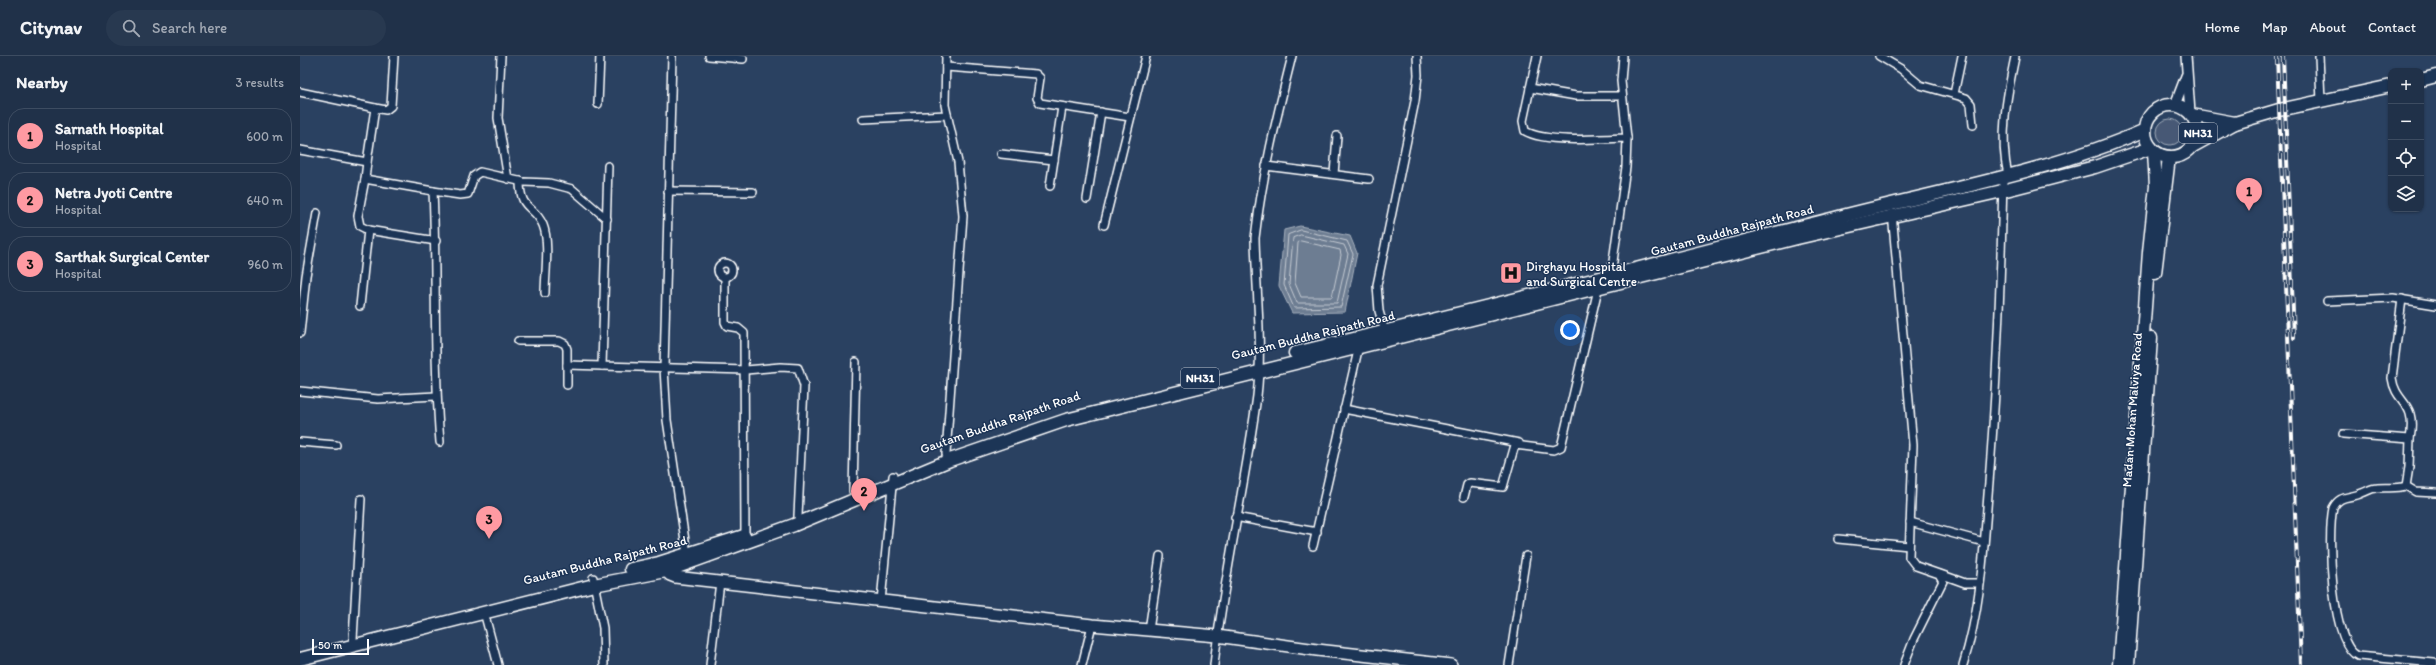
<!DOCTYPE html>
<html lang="en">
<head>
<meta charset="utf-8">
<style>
	:root { --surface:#203149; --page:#283950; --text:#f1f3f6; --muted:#a2a9b4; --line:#3d4c61; --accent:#ff9aa2 }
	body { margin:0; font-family:Itim,sans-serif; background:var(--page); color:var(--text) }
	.controls { position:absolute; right:12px; top:12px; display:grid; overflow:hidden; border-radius:8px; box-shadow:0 1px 3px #0004 }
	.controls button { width:36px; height:36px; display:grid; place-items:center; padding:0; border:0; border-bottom:1px solid var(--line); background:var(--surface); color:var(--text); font:20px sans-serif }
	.scale { position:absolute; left:12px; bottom:10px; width:57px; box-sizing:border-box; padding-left:4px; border:2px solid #fff; border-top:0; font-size:11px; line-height:14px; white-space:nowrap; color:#fff; -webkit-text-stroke:3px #1d3557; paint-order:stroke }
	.you { position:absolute; left:1270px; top:274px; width:14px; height:14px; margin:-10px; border:3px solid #fff; border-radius:50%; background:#1a73e8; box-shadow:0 0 0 6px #1a73e833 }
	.badge { display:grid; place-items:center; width:26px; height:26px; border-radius:50%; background:var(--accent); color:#111; font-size:13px; font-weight:700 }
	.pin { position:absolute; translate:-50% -33px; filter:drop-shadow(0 1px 2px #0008) }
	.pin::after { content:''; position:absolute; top:21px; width:14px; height:12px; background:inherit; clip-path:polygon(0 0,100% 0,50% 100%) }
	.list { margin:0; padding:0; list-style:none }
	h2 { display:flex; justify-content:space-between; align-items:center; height:52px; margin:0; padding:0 16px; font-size:17px }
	h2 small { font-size:13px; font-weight:400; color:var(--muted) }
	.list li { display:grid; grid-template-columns:26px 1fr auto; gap:12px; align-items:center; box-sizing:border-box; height:56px; margin:0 8px 8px; padding:0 8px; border:1px solid var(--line); border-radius:16px }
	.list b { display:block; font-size:15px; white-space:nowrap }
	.list p { margin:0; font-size:13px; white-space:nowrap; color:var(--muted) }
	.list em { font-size:13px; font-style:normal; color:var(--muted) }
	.icon { flex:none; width:22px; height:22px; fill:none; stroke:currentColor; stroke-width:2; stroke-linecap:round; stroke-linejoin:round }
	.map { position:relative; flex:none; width:2136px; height:609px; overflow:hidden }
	header { display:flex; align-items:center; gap:24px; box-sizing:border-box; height:56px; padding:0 20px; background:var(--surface); border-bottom:1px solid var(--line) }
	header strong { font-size:19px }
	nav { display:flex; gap:22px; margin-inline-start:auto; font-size:14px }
	.search { width:280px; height:36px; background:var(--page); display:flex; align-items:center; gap:10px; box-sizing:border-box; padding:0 14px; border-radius:22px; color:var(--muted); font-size:15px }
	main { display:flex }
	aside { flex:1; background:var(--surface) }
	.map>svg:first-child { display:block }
	.green { fill:#465975; stroke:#a2acba }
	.water { fill:#6d7d92; stroke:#a7b1be }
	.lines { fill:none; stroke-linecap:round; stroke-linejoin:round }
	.shore { stroke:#c5cbd3; stroke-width:1 }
	.minor-casing { stroke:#fff; stroke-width:10 }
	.tertiary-casing { stroke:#fff; stroke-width:12 }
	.primary-casing { stroke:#fff; stroke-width:14 }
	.trunk-casing { stroke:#fff; stroke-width:15 }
	.minor { stroke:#1d3557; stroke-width:7 }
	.tertiary { stroke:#1d3557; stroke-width:9 }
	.primary { stroke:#1d3557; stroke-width:11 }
	.trunk { stroke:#1d3557; stroke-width:12 }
	.rail-casing { stroke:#fff; stroke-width:4 }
	.rail { stroke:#1d3557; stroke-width:2.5; stroke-dasharray:8; stroke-linecap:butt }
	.labels { text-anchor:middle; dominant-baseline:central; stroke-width:3; stroke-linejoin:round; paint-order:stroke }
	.shield { fill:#1d3557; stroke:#bbc2cd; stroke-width:1 }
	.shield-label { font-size:12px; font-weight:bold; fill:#fff }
	.street-label { font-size:13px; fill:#fff; stroke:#1d3557 }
	.poi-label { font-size:13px; fill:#fff; stroke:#1d3557; text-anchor:start }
</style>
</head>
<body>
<header>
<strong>Citynav</strong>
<div class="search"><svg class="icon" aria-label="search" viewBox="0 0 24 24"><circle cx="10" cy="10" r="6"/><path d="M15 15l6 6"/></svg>Search here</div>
<nav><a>Home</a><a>Map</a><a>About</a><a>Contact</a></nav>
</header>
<main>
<aside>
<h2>Nearby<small>3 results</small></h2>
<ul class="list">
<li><span class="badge">1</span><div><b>Sarnath Hospital</b><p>Hospital</p></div><em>600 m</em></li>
<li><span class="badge">2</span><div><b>Netra Jyoti Centre</b><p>Hospital</p></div><em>640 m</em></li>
<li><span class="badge">3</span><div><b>Sarthak Surgical Center</b><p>Hospital</p></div><em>960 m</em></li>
</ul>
</aside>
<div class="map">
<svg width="2136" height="609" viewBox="0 0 2136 609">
	<rect width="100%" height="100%" fill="#2a4161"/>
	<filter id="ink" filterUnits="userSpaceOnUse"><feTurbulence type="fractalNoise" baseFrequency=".025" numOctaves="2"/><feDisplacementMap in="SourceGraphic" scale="8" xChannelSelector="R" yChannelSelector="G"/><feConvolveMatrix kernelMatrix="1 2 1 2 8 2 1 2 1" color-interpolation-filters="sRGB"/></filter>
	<g filter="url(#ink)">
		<circle class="green" cx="1870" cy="76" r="13"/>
		<path class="water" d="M 1000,170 L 1050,180 L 1057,197 L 1045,256 L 992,257 L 979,230 L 984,174 Z"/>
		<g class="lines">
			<g class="shore">
				<path d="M 1001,174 L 1047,185 L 1053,198 L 1041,251 L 994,252 L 984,229 L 988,179 Z"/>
				<path d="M 1001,179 L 1044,189 L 1048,198 L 1037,247 L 997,247 L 989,228 L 993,182 Z"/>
				<path d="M 1001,185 L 1040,194 L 1041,199 L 1032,241 L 1001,241 L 995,227 L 998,187 Z"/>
			</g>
			<g class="minor-casing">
				<g id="minor">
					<path d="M 201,0 L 198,62 L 208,123"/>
					<path d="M 372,0 L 364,312 L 367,364 L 387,498"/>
					<path d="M 409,0 L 443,3"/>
					<path d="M 1237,0 L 1223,65 L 1225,75 C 1245,87 1302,83 1327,82 L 1321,25 L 1323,0"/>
					<path d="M 1579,0 L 1601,13 L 1620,29 L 1666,42 L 1671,48 L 1673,69"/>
					<path d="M 2019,0 L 2021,45"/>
					<path d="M 646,11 L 736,18 L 740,22 L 737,42 L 740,47 L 830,61"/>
					<path d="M 1230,32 L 1276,40 L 1322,40"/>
					<path d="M 0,36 L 75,52 L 67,106"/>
					<path d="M 1654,38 L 1662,0"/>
					<path d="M 298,48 L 300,0"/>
					<path d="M 75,52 L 86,54 L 91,50 L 94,0"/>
					<path d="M 563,63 L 647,59"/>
					<path d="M 0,94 L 67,106 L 65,123 L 133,135 C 137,219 133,303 140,386"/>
					<path d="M 701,98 L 754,104"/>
					<path d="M 308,110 L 302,310 L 446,314 L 480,311 L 498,312 L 504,330 L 498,460"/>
					<path d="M 966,110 L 1069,123"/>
					<path d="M 1034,118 L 1037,80"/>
					<path d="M 1708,119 C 1699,81 1707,39 1715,1"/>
					<path d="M 220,125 C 220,156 234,148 243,169 C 250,186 245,219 245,237"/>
					<path d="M 750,130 L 762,51"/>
					<path d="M 133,135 L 160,139 L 168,138 L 174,120 L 180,116 L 223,126 L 249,127 L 272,133 L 307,163"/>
					<path d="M 368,135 L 453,136"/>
					<path d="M 787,143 L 801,56"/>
					<path d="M 1592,157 L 1613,389 L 1609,501 L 1616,510 L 1639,518 L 1643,525 L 1614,583 L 1604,609"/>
					<path d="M 804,169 L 846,0"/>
					<path d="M 68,174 L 136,185"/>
					<circle cx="425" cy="214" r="7"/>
					<path d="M 1311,220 L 1326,111 L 1327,82"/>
					<path d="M 425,222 L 425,266 L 427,270 L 438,272 L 444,277 L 445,480"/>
					<path d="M 2027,245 L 2093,242 L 2136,249"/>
					<path d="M 60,250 L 68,174 L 60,170 L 58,160 L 65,123"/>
					<path d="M 1085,276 L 1079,255 L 1077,229 L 1115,45 L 1118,19 L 1117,0"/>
					<path d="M 0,277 L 6,220 L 17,157"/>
					<path d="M 218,285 L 259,285 L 265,288 L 267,293 L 267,329"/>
					<path d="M 267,309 L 302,310"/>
					<path d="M 0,335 L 78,343 L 136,340"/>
					<path d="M 1044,353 L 1219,387"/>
					<path d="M 2043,378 L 2110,383 C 2117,343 2096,350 2092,322 L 2102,243"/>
					<path d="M 2110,383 L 2109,411 L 2106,430 L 2116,436 L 2136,437"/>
					<path d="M 0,386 L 36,389"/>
					<path d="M 646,398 L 663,160 L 658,106 L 645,49 L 646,0"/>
					<path d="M 2106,430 C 2096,433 2087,431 2077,432 C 2071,432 2068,435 2062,437 C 2050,443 2040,438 2033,452 C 2027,479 2031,589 2058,600 L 2134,607"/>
					<path d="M 553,435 L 556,306"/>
					<path d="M 1164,441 L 1167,429 L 1170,427 L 1203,431 L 1215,389 L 1254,394 L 1261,391 L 1298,233"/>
					<path d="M 935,461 L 1017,476"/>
					<path d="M 1610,466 L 1684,486"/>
					<path d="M 1538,483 L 1609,490"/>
					<path d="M 1013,490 L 1059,290"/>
					<path d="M 1640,518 L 1665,527 L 1680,527"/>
					<path d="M 293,522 L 303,572 L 304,609"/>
					<path d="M 581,545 L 593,420"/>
					<path d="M 184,556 L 198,609"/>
					<path d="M 849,574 L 860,500"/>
					<path d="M 53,583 L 61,443"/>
					<path d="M 410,609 L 420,526"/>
					<path d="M 782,609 L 792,569"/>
					<path d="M 914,609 C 924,518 945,430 957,340 C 963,288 956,234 955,182 C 962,120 977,60 992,0"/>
					<path d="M 1209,609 L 1226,500"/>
					<path d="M 1663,609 C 1682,550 1684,487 1689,426 C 1697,324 1701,223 1703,121"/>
				</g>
			</g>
			<g class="tertiary-casing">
				<g id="tertiary">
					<path d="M 1886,0 L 1890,57"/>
					<path d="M 1875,49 L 1886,20"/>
				</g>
			</g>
			<g class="primary-casing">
				<path id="primary" d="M 361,509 L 370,519 L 375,521 L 792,569 L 917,580 L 1017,594 L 1151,609"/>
			</g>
			<g class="trunk-casing">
				<g id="trunk">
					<path d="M 2121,24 L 2136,20"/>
					<circle cx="1871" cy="75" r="26"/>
					<path d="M 1892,59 L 1935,67"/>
					<path d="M 1893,90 L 1935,67 L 1979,54 L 2091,30"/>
					<path d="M 1855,217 L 1869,101"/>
					<path d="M 995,297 C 1176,255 1355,208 1535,162 C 1638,135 1747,117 1845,74"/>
					<path d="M 331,513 L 359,507 L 444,480"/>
					<path d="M 0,603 L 294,529 L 366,515 L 494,469 L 650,404 L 766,364 L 1497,182 L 1702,135 L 1795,111 L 1851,92"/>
					<path d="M 1819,609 L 1849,196 L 1856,130 L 1854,95"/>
					<path d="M 1828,609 L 1851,282"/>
				</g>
			</g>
			<use href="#minor" class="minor"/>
			<use href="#tertiary" class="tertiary"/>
			<use href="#primary" class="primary"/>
			<use href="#trunk" class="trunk"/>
			<g class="rail-casing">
				<g id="rail">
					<path d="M 1977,0 L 2001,609"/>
					<path d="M 1983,0 L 1994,282"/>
				</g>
			</g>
			<use href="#rail" class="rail"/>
		</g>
	</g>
	<defs>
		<g id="hospital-square" transform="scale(1.15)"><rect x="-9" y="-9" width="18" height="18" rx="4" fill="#ff9aa2" stroke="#1d3557"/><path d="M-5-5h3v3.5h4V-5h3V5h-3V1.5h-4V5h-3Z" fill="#111"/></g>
	</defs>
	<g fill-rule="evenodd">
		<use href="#hospital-square" x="1211" y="217"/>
	</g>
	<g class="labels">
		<g class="shield">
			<rect x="1879" y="67" width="38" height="20" rx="3"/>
			<rect x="881" y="312" width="38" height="20" rx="3"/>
		</g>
		<g class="shield-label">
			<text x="1898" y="77">NH31</text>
			<text x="900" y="322">NH31</text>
		</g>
		<g class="street-label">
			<text transform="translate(1432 174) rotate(-15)">Gautam Buddha Rajpath Road</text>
			<text transform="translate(1013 279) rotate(-14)">Gautam Buddha Rajpath Road</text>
			<text transform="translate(1832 354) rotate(-86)">Madan Mohan Malviya Road</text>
			<text transform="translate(700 366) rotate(-19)">Gautam Buddha Rajpath Road</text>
			<text transform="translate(305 504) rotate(-14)">Gautam Buddha Rajpath Road</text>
		</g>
		<g class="poi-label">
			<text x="1226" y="210">Dirghayu Hospital<tspan x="1226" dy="15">and Surgical Centre</tspan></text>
		</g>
	</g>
</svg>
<div class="controls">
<button>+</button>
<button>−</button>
<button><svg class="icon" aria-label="locate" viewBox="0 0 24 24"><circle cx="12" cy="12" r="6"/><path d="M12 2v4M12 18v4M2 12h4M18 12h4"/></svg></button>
<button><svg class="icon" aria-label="layers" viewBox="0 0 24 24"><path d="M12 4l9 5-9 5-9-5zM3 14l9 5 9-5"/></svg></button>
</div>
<div class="scale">50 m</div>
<div class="you"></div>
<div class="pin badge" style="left:1949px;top:155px">1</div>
<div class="pin badge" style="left:564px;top:455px">2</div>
<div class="pin badge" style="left:189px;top:483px">3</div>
</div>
</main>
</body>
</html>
